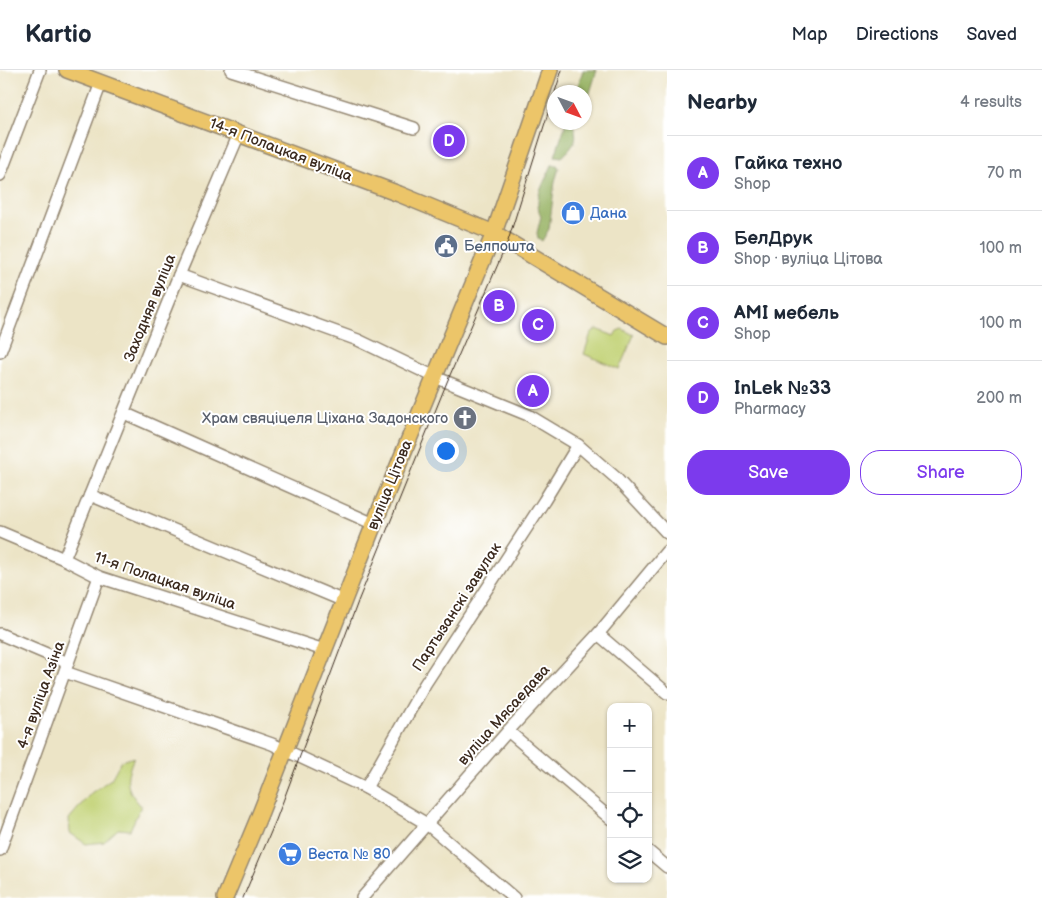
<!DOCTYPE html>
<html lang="en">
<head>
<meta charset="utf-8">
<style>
	:root { --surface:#fff; --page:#f6f6f7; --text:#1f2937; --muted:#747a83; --line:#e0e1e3; --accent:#7c3aed }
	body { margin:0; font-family:"Balsamiq Sans",sans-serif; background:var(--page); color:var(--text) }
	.controls { position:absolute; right:15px; bottom:15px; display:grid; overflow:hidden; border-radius:10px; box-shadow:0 1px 4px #0004 }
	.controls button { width:45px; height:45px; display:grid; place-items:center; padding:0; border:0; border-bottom:1px solid var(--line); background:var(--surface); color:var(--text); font:25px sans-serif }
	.compass { position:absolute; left:547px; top:15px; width:45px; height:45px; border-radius:50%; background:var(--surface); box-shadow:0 1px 4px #0004; rotate:131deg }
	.you { position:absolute; left:445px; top:380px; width:18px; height:18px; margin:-12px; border:4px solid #fff; border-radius:50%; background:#1a73e8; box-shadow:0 0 0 8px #1a73e833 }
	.badge { display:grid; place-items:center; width:32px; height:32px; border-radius:50%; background:var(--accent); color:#fff; font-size:16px; font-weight:700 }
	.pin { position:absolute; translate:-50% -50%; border:2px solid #fff; box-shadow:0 1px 5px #0006 }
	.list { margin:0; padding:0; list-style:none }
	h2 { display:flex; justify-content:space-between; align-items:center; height:65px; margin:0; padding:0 20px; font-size:21px }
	h2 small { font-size:16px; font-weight:400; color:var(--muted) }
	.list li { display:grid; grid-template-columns:32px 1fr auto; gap:15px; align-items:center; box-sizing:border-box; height:75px; padding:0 20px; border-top:1px solid var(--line) }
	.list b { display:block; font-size:19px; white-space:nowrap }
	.list p { margin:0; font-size:16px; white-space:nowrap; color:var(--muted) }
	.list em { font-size:16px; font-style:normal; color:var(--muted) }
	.actions { display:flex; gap:10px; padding:15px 20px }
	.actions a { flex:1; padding:11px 0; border:1px solid var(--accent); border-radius:20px; text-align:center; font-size:18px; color:var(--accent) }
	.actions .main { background:var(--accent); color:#fff }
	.icon { flex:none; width:28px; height:28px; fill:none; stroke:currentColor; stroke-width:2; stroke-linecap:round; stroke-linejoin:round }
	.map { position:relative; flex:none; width:667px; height:828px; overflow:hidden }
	header { display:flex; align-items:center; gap:30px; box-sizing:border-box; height:70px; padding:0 25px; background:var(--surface); border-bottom:1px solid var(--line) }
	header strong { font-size:24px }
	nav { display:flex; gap:28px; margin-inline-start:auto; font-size:18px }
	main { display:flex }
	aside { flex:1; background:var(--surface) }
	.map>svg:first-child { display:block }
	.green { fill:#c1d173; stroke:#7e7e48 }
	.forest { fill:#98b365; stroke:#6a6e42 }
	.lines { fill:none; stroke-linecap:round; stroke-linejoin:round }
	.minor-casing { stroke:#948772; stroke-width:14 }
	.major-casing { stroke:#948772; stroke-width:18 }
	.minor { stroke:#fff; stroke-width:11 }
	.major { stroke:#ecc569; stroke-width:15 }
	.tram { stroke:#3b2a1e; stroke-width:1 }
	.labels { text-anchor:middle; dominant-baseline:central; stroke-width:4; stroke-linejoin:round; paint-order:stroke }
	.street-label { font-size:15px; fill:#3b2a1e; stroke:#fff }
	.shop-label { font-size:15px; fill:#366cbe; stroke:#fff; text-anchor:start }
	.service-label { font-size:15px; fill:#4e5e75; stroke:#fff; text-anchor:start }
	.worship-label { font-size:15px; fill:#5b616d; stroke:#fff; text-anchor:end }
</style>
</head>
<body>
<header>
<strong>Kartio</strong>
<nav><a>Map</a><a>Directions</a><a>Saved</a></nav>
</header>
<main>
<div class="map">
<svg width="667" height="828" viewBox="0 0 667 828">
	<rect width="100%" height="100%" fill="#fff"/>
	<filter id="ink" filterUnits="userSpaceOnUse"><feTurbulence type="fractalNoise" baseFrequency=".02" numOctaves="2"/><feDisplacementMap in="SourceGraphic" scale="10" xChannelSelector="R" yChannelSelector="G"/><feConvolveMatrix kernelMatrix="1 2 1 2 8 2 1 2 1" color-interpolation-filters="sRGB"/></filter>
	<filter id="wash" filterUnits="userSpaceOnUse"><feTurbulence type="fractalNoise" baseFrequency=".0096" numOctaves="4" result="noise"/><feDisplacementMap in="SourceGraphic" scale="20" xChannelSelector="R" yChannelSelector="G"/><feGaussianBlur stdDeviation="1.12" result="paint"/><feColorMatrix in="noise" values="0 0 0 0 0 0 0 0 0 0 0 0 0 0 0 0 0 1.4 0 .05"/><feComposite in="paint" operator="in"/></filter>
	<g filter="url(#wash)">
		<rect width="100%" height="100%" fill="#ece4c6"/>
		<g class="green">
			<path d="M 597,259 L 614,266 L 617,261 L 622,259 L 634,265 L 619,299 L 584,284 L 591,263 Z"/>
			<path d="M 134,687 C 125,709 124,717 141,736 L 130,760 L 118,759 L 104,772 L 86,774 L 70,763 L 69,749 L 91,723 L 111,709 L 121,691 Z"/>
		</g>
		<g class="forest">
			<path d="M 583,0 L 597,0 L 585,39 L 584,22 L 576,22 Z"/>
			<path d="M 566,53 L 572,53 C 580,68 574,76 562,87 L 555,86 Z"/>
			<path d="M 552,95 L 557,95 L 559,98 L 555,111 L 549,159 L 542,171 L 538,168 L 537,163 L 541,146 C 532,128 545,112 552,95 Z"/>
		</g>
	</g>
	<g filter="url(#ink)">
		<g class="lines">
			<g class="minor-casing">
				<g id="minor">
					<path d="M 231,0 L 414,58"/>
					<path d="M 0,105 L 40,0"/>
					<path d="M 179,205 L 358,270 L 435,307 L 528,345 L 578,375 L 615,407 L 667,463"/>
					<path d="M 0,282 L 101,13"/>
					<path d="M 124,343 L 374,454"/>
					<path d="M 90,425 L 344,531"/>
					<path d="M 0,462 L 64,489 L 99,507 L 324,580"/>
					<path d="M 64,489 L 179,205 L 239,64"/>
					<path d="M 0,564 L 68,593"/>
					<path d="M 598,564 L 667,623"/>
					<path d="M 65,602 L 272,674 L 366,718 L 427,754 L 514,828"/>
					<path d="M 508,661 L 611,749"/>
					<path d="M 366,718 L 425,614 L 544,431 L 578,375"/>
					<path d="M 0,780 L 99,507"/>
					<path d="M 648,781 L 667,797"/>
					<path d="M 362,828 L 508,661 L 598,564 L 667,481"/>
				</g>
			</g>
			<g class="major-casing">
				<g id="major">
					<path d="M 67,0 L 399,124 L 494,163 L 667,267"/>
					<path d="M 225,828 L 260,744 L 374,454 L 494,163 L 550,0"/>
				</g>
			</g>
			<use href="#minor" class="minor"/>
			<use href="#major" class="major"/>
			<g class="tram">
				<path d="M 555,22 L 562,0"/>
				<path d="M 243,828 L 276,750 L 359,529 L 447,312 L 508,171 L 554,24"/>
			</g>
		</g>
	</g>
	<defs>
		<g id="shop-disc" transform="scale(1.25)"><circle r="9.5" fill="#3f7fe0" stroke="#fff"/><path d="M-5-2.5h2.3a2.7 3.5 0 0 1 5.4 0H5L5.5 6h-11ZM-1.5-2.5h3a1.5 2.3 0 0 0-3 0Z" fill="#fff"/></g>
		<g id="civic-disc" transform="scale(1.25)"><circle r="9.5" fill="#5c6f8a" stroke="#fff"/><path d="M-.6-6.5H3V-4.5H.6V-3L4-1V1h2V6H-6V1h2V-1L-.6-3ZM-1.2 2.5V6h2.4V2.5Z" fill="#fff"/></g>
		<g id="church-disc" transform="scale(1.25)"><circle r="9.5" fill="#6b7280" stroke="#fff"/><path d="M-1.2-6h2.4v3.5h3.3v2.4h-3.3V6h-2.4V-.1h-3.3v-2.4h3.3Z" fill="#fff"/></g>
		<g id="supermarket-disc" transform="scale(1.25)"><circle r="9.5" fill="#3f7fe0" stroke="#fff"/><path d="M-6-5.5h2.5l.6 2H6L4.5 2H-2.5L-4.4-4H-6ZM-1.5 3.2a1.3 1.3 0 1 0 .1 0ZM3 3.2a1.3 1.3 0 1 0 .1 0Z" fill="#fff"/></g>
	</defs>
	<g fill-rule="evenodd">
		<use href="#shop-disc" x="573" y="143"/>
		<use href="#civic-disc" x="446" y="176"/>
		<use href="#church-disc" x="465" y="348"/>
		<use href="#supermarket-disc" x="290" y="784"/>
	</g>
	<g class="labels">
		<g class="street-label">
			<text transform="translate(281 80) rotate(21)">14-я Полацкая вуліца</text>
			<text transform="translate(150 238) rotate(-68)">Заходняя вуліца</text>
			<text transform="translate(390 415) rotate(-68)">вуліца Цітова</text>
			<text transform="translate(165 511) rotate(19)">11-я Полацкая вуліца</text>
			<text transform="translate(457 537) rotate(-57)">Партызанскі завулак</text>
			<text transform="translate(41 625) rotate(-70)">4-я вуліца Азіна</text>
			<text transform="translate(504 645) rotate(-48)">вуліца Мясаедава</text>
		</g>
		<g class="shop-label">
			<text x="590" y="143">Дана</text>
			<text x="308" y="784">Веста № 80</text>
		</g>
		<g class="service-label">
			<text x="464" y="176">Белпошта</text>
		</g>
		<g class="worship-label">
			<text x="448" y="348">Храм свяціцеля Ціхана Задонского</text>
		</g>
	</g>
</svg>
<div class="controls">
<button>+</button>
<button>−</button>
<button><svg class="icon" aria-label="locate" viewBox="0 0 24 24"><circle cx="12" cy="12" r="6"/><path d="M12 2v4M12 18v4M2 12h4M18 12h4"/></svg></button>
<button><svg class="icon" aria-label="layers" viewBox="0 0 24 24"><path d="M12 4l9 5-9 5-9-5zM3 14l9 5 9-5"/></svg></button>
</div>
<svg class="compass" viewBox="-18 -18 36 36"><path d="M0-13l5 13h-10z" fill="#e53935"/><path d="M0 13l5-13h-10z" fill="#747a83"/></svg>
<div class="you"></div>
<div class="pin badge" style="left:533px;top:321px">A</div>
<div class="pin badge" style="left:499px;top:236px">B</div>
<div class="pin badge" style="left:538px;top:255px">C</div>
<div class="pin badge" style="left:449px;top:71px">D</div>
</div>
<aside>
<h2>Nearby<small>4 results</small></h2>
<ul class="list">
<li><span class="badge">A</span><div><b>Гайка техно</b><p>Shop</p></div><em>70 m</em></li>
<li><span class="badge">B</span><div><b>БелДрук</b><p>Shop · вуліца Цітова</p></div><em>100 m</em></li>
<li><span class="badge">C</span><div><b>AMI мебель</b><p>Shop</p></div><em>100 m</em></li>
<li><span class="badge">D</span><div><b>InLek №33</b><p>Pharmacy</p></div><em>200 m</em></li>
</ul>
<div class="actions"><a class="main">Save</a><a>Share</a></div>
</aside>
</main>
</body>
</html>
